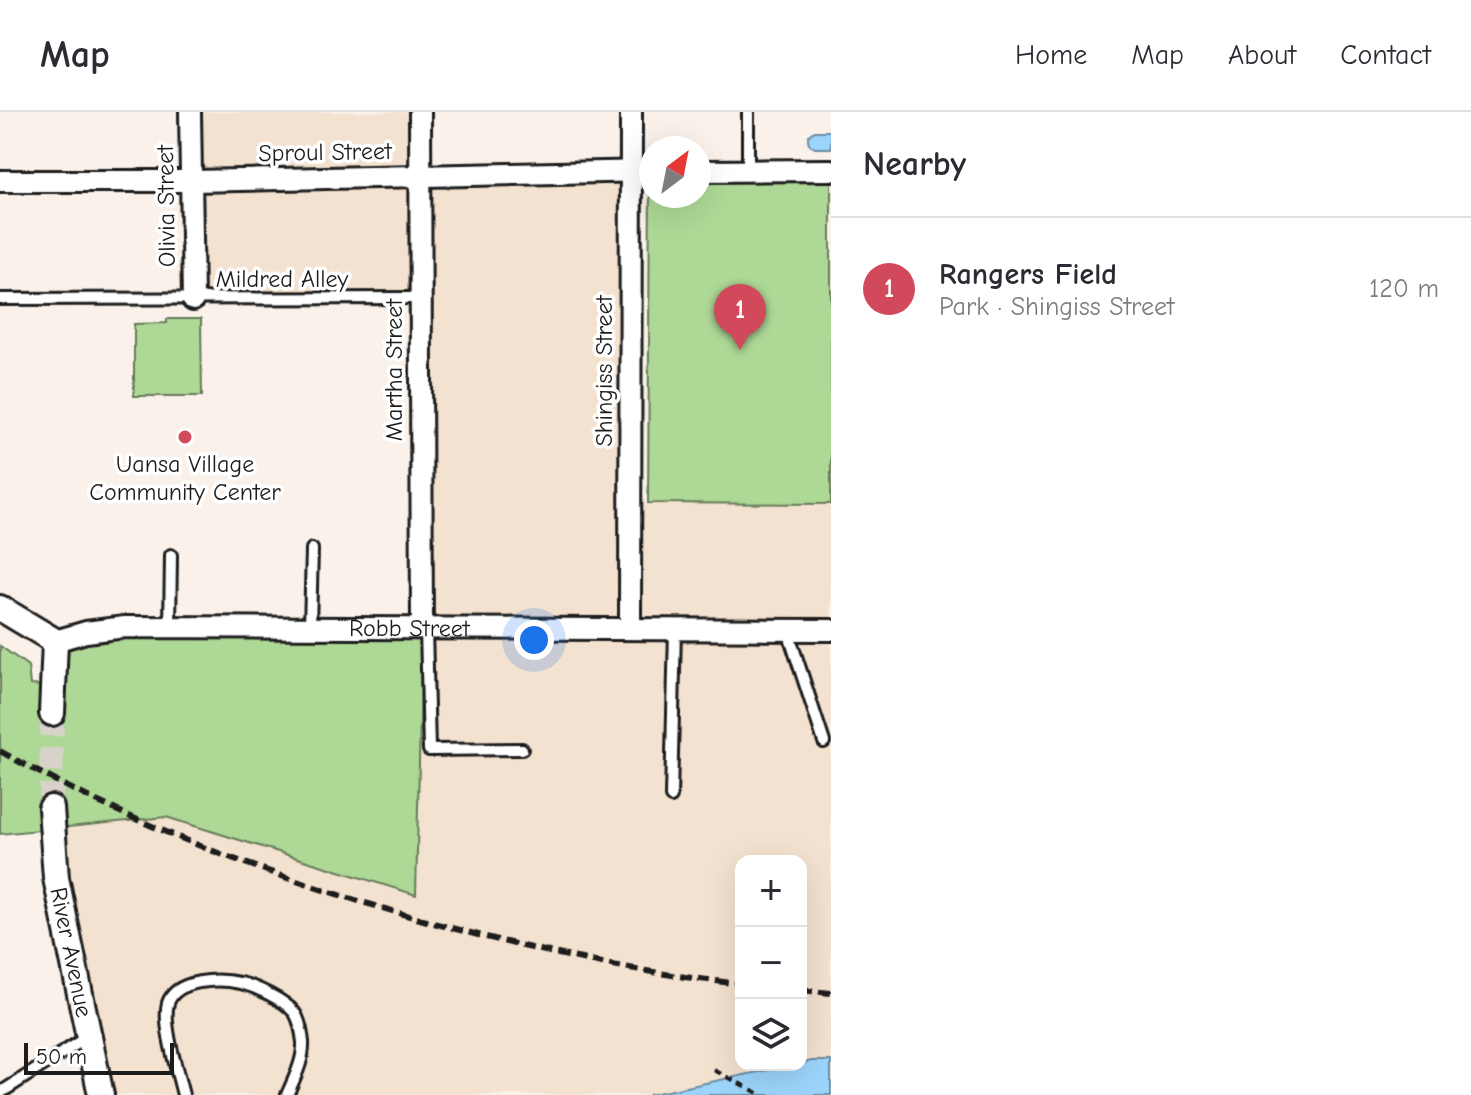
<!DOCTYPE html>
<html lang="en">
<head>
<meta charset="utf-8">
<style>
	:root { --surface:#fff; --page:#f2f2f3; --text:#2b2b33; --muted:#7c7c81; --line:#e1e1e2; --accent:#d1495b }
	body { margin:0; font-family:"Comic Neue",sans-serif; background:var(--page); color:var(--text) }
	.controls { position:absolute; right:24px; bottom:24px; display:grid; overflow:hidden; border-radius:16px; box-shadow:0 8px 32px #0002 }
	.controls button { width:72px; height:72px; display:grid; place-items:center; padding:0; border:0; border-bottom:2px solid var(--line); background:var(--surface); color:var(--text); font:40px sans-serif }
	.compass { position:absolute; left:639px; top:24px; width:72px; height:72px; border-radius:50%; background:var(--surface); box-shadow:0 8px 32px #0002; rotate:32deg }
	.scale { position:absolute; left:24px; bottom:20px; width:150px; box-sizing:border-box; padding-left:8px; border:4px solid #1c1c1c; border-top:0; font-size:22px; line-height:28px; white-space:nowrap; color:#1c1c1c; -webkit-text-stroke:6px #fff; paint-order:stroke }
	.you { position:absolute; left:534px; top:528px; width:28px; height:28px; margin:-20px; border:6px solid #fff; border-radius:50%; background:#1a73e8; box-shadow:0 0 0 12px #1a73e833 }
	.badge { display:grid; place-items:center; width:52px; height:52px; border-radius:50%; background:var(--accent); color:#fff; font-size:26px; font-weight:700 }
	.pin { position:absolute; translate:-50% -66px; filter:drop-shadow(0 2px 4px #0008) }
	.pin::after { content:''; position:absolute; top:42px; width:28px; height:24px; background:inherit; clip-path:polygon(0 0,100% 0,50% 100%) }
	.list { margin:0; padding:0; list-style:none }
	h2 { display:flex; justify-content:space-between; align-items:center; height:104px; margin:0; padding:0 32px; font-size:34px }
	h2 small { font-size:26px; font-weight:400; color:var(--muted) }
	.list li { display:grid; grid-template-columns:52px 1fr auto; gap:24px; align-items:center; box-sizing:border-box; height:144px; padding:0 32px; border-top:2px solid var(--line) }
	.list b { display:block; font-size:30px; white-space:nowrap }
	.list p { margin:0; font-size:26px; white-space:nowrap; color:var(--muted) }
	.list em { font-size:26px; font-style:normal; color:var(--muted) }
	.icon { flex:none; width:44px; height:44px; fill:none; stroke:currentColor; stroke-width:2; stroke-linecap:round; stroke-linejoin:round }
	.map { position:relative; flex:none; width:831px; height:983px; overflow:hidden }
	header { display:flex; align-items:center; gap:48px; box-sizing:border-box; height:112px; padding:0 40px; background:var(--surface); border-bottom:2px solid var(--line) }
	header strong { font-size:38px }
	nav { display:flex; gap:44px; margin-inline-start:auto; font-size:28px }
	main { display:flex }
	aside { flex:1; background:var(--surface) }
	.map>svg:first-child { display:block }
	.built { fill:#f4e2d0 }
	.green { fill:#aed896; stroke:#657a59; stroke-width:2 }
	.water { fill:#9cd5fc; stroke:#698ba2; stroke-width:2 }
	.lines { fill:none; stroke-linecap:round; stroke-linejoin:round }
	.tertiary-tunnel { stroke:#d9d2cb; stroke-width:24; stroke-dasharray:24 12; stroke-linecap:butt }
	.service-casing { stroke:#1c1c1c; stroke-width:16 }
	.minor-casing { stroke:#1c1c1c; stroke-width:26 }
	.tertiary-casing { stroke:#1c1c1c; stroke-width:30 }
	.path { stroke:#1c1c1c; stroke-width:4; stroke-dasharray:8 6; stroke-linecap:butt }
	.service { stroke:#fff; stroke-width:10 }
	.minor { stroke:#fff; stroke-width:20 }
	.tertiary { stroke:#fff; stroke-width:24 }
	.rail { stroke:#1c1c1c; stroke-width:6; stroke-dasharray:12 6; stroke-linecap:butt }
	.poi-dot { fill:#d1495b; stroke:#fff; stroke-width:3 }
	.labels { text-anchor:middle; dominant-baseline:central; stroke-width:7; stroke-linejoin:round; paint-order:stroke }
	.street-label { font-size:24px; fill:#1c1c1c; stroke:#fff }
	.poi-label { font-size:24px; fill:#1c1c1c; stroke:#fff }
</style>
</head>
<body>
<header>
<strong>Map</strong>
<nav><a>Home</a><a>Map</a><a>About</a><a>Contact</a></nav>
</header>
<main>
<div class="map">
<svg width="831" height="983" viewBox="0 0 831 983">
	<rect width="100%" height="100%" fill="#faf2ea"/>
	<filter id="ink" filterUnits="userSpaceOnUse"><feTurbulence type="fractalNoise" baseFrequency=".0125" numOctaves="2"/><feDisplacementMap in="SourceGraphic" scale="16" xChannelSelector="R" yChannelSelector="G"/><feConvolveMatrix kernelMatrix="1 2 1 2 8 2 1 2 1" color-interpolation-filters="sRGB"/></filter>
	<g filter="url(#ink)">
		<path class="built" d="M 190,0 L 420,0 L 419,63 L 630,59 L 630,391 L 831,392 L 831,949 L 812,949 L 801,952 L 801,749 L 741,749 L 741,953 L 794,953 L 648,983 L 101,983 L 62,799 L 55,529 L 421,516 L 419,187 L 193,188 Z"/>
		<g class="green">
			<path d="M 650,69 L 651,84 L 699,84 L 699,69 L 831,69 L 831,392 L 648,391 Z"/>
			<path d="M 167,207 L 201,207 L 202,284 L 134,284 L 134,212 L 167,211 Z"/>
			<path d="M 422,518 L 416,783 L 166,705 L 0,722 L 0,534 L 28,554 L 30,573 L 66,575 L 68,526 Z"/>
		</g>
		<g class="water">
			<path d="M 815,19 L 831,19 L 831,36 L 815,36 L 810,33 C 806,26 808,22 815,19 Z"/>
			<path d="M 812,949 L 831,949 L 831,983 L 648,983 Z"/>
		</g>
		<g class="lines">
			<path class="tertiary-tunnel" d="M 51,696 L 52,601"/>
			<g class="service-casing">
				<g id="service">
					<path d="M 748,0 L 748,58"/>
					<path d="M 0,187 L 419,186"/>
					<path d="M 170,515 L 171,443"/>
					<path d="M 310,516 L 312,437"/>
					<path d="M 426,516 L 429,638 L 522,637"/>
					<path d="M 793,518 L 791,529 L 824,630"/>
					<path d="M 671,685 L 675,518"/>
					<path d="M 0,981 L 87,925"/>
					<path d="M 183,983 C 178,962 162,911 168,891 C 176,867 219,866 240,871 C 255,874 284,888 294,900 C 299,906 302,922 303,930 C 304,948 294,967 287,983"/>
				</g>
			</g>
			<g class="minor-casing">
				<g id="minor">
					<path d="M 190,0 L 193,188"/>
					<path d="M 420,0 L 422,516"/>
					<path d="M 699,59 L 831,58"/>
					<path d="M 0,69 L 192,69 L 651,59"/>
					<path d="M 630,517 L 631,0"/>
					<path id="s1" d="M 55,529 L 86,520 L 125,515 L 831,518"/>
				</g>
			</g>
			<g class="tertiary-casing">
				<g id="tertiary">
					<path d="M 0,496 L 55,529 L 52,601"/>
					<path id="s2" d="M 51,696 L 56,766 L 101,983"/>
				</g>
			</g>
			<path class="path" d="M 714,958 L 762,983"/>
			<use href="#service" class="service"/>
			<use href="#minor" class="minor"/>
			<use href="#tertiary" class="tertiary"/>
			<g class="rail">
				<path d="M 0,639 C 122,708 252,758 386,797 C 501,832 621,859 741,872"/>
				<path d="M 801,878 L 831,881"/>
			</g>
		</g>
	</g>
	<circle class="poi-dot" cx="185" cy="325" r="8"/>
	<g class="labels">
		<g class="street-label">
			<text transform="translate(325 40) rotate(-1)">Sproul Street</text>
			<text transform="translate(166 94) rotate(-91)">Olivia Street</text>
			<text x="282" y="167">Mildred Alley</text>
			<text transform="translate(394 258) rotate(-90)">Martha Street</text>
			<text transform="translate(604 259) rotate(-90)">Shingiss Street</text>
			<text stroke="none"><textPath href="#s1" startOffset="356">Robb Street</textPath></text>
			<text stroke="none"><textPath href="#s2" startOffset="146">River Avenue</textPath></text>
		</g>
		<g class="poi-label">
			<text x="185" y="352">Uansa Village<tspan x="185" dy="28">Community Center</tspan></text>
		</g>
	</g>
</svg>
<div class="controls">
<button>+</button>
<button>−</button>
<button><svg class="icon" aria-label="layers" viewBox="0 0 24 24"><path d="M12 4l9 5-9 5-9-5zM3 14l9 5 9-5"/></svg></button>
</div>
<svg class="compass" viewBox="-18 -18 36 36"><path d="M0-13l5 13h-10z" fill="#e53935"/><path d="M0 13l5-13h-10z" fill="#7c7c81"/></svg>
<div class="scale">50 m</div>
<div class="you"></div>
<div class="pin badge" style="left:740px;top:238px">1</div>
</div>
<aside>
<h2>Nearby<small></small></h2>
<ul class="list">
<li><span class="badge">1</span><div><b>Rangers Field</b><p>Park · Shingiss Street</p></div><em>120 m</em></li>
</ul>
</aside>
</main>
</body>
</html>
